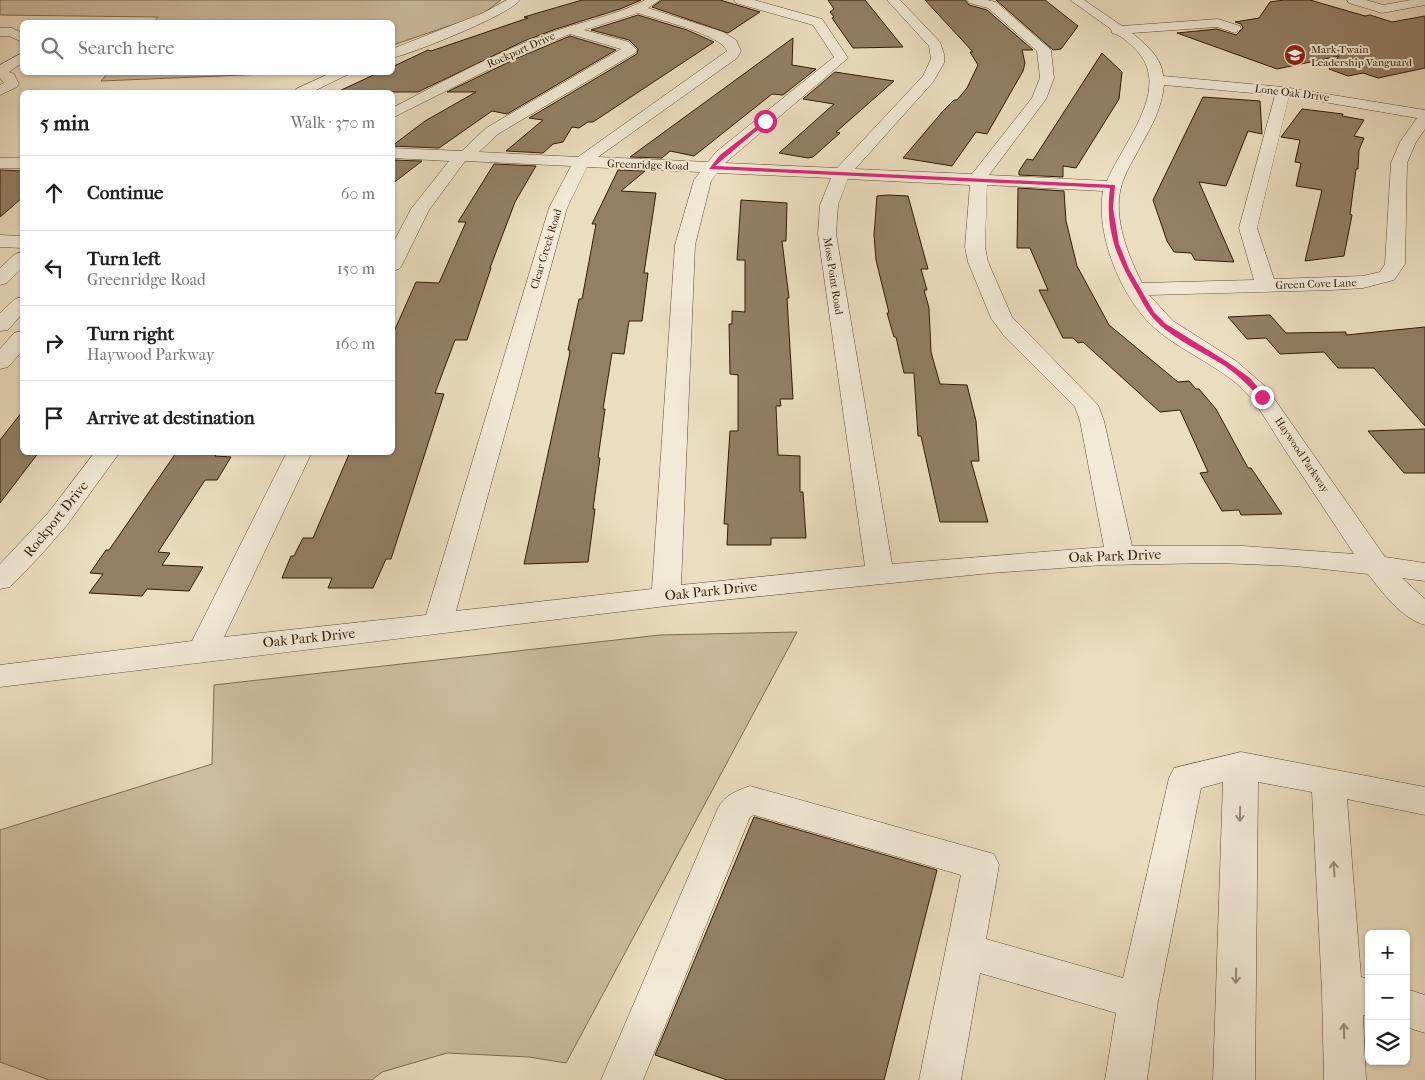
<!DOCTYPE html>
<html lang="en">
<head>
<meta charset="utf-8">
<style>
	:root { --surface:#fff; --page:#f6f6f6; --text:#202124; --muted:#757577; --line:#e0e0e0 }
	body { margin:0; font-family:"IM FELL French Canon",serif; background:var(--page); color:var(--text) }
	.controls { position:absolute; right:15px; bottom:15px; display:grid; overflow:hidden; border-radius:8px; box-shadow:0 1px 4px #0004 }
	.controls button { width:45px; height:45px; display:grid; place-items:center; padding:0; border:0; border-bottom:1px solid var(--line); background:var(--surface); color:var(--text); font:25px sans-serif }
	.stop { position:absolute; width:15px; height:15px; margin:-11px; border:4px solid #db2777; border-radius:50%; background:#fff }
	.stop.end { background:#db2777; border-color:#fff; box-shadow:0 1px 5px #0008 }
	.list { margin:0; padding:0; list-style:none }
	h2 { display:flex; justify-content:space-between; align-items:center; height:65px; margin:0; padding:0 20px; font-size:21px }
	h2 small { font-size:16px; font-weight:400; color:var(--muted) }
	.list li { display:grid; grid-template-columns:32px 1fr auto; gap:15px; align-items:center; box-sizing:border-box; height:75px; padding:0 20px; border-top:1px solid var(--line) }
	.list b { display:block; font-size:19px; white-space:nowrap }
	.list p { margin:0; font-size:16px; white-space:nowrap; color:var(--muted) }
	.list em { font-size:16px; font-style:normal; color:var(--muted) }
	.icon { flex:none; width:28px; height:28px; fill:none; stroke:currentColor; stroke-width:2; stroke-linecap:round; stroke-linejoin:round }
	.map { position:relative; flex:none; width:1425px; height:1080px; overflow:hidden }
	.search { position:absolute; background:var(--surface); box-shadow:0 1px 4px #0004; left:20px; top:20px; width:375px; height:55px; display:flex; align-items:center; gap:12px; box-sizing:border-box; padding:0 18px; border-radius:8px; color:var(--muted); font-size:19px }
	.panel { position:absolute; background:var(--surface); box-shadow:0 1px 4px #0004; left:20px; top:90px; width:375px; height:365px; border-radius:8px }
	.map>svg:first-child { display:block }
	.green { fill:#ccbca0; stroke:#7f6b52 }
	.building { fill:#927f66; stroke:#321a05 }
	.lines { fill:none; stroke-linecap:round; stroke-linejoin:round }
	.minor-casing { stroke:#604b34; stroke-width:1 }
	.minor { fill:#f2e9d6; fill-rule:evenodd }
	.oneway { stroke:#9c8c78 }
	.route { fill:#db2777 }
	.labels { text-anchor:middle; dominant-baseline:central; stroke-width:4; stroke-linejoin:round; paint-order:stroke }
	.far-poi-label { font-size:11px; fill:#321a05; stroke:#f2e9d6; text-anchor:start }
	.far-street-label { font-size:11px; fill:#321a05; stroke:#f2e9d6 }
	.street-label { font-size:14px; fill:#321a05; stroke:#f2e9d6 }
</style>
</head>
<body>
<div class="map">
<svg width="1425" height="1080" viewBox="0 0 1425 1080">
	<rect width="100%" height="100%" fill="#ebddc0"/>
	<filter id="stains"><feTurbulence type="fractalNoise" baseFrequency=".004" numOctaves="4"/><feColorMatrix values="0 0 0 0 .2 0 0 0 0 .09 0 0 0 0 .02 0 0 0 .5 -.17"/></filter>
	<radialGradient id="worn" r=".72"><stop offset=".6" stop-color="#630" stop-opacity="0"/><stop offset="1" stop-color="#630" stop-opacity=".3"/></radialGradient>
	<g class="green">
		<path d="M 0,0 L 501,0 L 481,15 L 393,45 L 392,22 L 154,22 L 158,17 L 0,15 Z"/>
		<path d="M 108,73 L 108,72 L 292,73 L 101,81 Z"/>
		<path d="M 797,632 L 566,1063 L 529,1057 L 447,1053 L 382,1072 L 372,1080 L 49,1080 L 0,1062 L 0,830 L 212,764 L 214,685 L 660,635 Z"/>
	</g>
	<g class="building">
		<path d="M 582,0 L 641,0 L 620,9 L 556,29 L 524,41 L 418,92 L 337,92 L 380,72 L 392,72 L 392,67 L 428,50 L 431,51 L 528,18 L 524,17 Z"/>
		<path d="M 662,0 L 720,0 L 760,12 L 728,33 L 652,7 Z"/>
		<path d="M 828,0 L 865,0 L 903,47 L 853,48 L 832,18 L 834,17 L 830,12 L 834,9 Z"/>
		<path d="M 925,0 L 965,0 L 969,5 L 987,10 L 1033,50 L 1022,50 L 1025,63 L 1023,71 L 987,134 L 976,132 L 952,166 L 903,158 L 943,111 L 954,100 L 957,100 L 967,88 L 978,65 L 970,52 L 973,52 Z"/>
		<path d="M 996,0 L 1045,0 L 1078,26 L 1061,49 L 1053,50 Z"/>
		<path d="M 1284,0 L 1310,0 L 1365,16 L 1370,15 L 1392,22 L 1425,16 L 1425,68 L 1378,78 L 1363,73 L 1348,76 L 1329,69 L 1339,56 L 1277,69 L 1177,33 L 1217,29 L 1236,35 L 1243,28 L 1241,24 L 1235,22 L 1259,18 L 1270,2 Z"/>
		<path d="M 638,15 L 687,30 L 714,42 L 593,122 L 588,122 L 579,128 L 572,127 L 563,142 L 553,144 L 543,153 L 506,151 L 543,120 L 529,118 L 637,54 L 638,49 L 629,40 L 591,30 Z"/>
		<path d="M 570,36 L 616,50 L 507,114 L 492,111 L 439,148 L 392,146 L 425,121 L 476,92 L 447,92 L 515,59 Z"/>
		<path d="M 793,38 L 792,65 L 816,69 L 783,95 L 772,94 L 694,156 L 670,151 L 662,158 L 630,157 Z"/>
		<path d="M 1102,53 L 1122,72 L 1119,99 L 1076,168 L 1063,166 L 1063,177 L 1019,175 L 1019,171 L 1027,159 L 1033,160 Z"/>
		<path d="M 835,72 L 894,81 L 836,132 L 840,133 L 813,157 L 808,158 L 779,153 L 834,104 L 803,99 Z"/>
		<path d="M 1203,97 L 1260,101 L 1262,134 L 1248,131 L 1226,186 L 1199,182 L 1234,262 L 1195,260 L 1191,253 L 1174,252 L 1167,241 L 1153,200 Z"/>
		<path d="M 1302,109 L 1343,114 L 1342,116 L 1364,120 L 1354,136 L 1364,138 L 1359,150 L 1358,169 L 1356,169 L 1350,214 L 1352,215 L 1344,256 L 1305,261 L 1322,190 L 1296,186 L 1301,163 L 1295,162 L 1300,140 L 1281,137 Z"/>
		<path d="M 392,160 L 422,161 L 392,184 Z"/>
		<path d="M 494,164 L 536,166 L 515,202 L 490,268 L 491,268 L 467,340 L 455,340 L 435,393 L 444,394 L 391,559 L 386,559 L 373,588 L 328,588 L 332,578 L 282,578 L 291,556 L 294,556 L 303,538 L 313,538 L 350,452 L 392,452 L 392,336 L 416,282 L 439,283 L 466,222 L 458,222 Z"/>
		<path d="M 0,170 L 22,171 L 22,198 L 0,217 Z"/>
		<path d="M 618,170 L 645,171 L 621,191 L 656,193 L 644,273 L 648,273 L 642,321 L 629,321 L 624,354 L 612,353 L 603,409 L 605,409 L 598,458 L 600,458 L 593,509 L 595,509 L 588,562 L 524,564 L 569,357 L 570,350 L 568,350 L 579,299 L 582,299 L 596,224 L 592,224 Z"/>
		<path d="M 1018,188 L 1064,191 L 1066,221 L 1077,266 L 1109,325 L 1178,382 L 1189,381 L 1196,389 L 1199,389 L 1216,409 L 1248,468 L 1251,468 L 1282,514 L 1241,515 L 1239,510 L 1222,511 L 1200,473 L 1208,472 L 1180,410 L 1160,412 L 1083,342 L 1078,343 L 1073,338 L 1063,338 L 1039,290 L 1048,290 L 1030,248 L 1017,248 Z"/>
		<path d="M 888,195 L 908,196 L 928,269 L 921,269 L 927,290 L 924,290 L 929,308 L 931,352 L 940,384 L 967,385 L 976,421 L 979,461 L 971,461 L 988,522 L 940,522 L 921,436 L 918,436 L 914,373 L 904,373 L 896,337 L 894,337 L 887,313 L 889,313 L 876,260 L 874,235 L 877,196 Z"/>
		<path d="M 741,200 L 787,203 L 786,241 L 782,241 L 789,298 L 787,298 L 793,399 L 780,399 L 781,406 L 776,406 L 778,455 L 800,456 L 800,492 L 803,492 L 806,538 L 771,538 L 771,545 L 727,545 L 728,524 L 724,524 L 730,431 L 738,431 L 738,375 L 730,374 L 729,324 L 732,324 L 732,311 L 745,312 L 745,260 L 737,260 Z"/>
		<path d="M 1270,315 L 1286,333 L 1346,332 L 1346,335 L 1425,327 L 1425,426 L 1374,368 L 1338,368 L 1324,352 L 1280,354 L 1266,338 L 1247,339 L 1228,317 Z"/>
		<path d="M 22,412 L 22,452 L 39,452 L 0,503 L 0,440 Z"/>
		<path d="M 1425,429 L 1425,473 L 1404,473 L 1368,431 Z"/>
		<path d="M 218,452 L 215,456 L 231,457 L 217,480 L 205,480 L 158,552 L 170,553 L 162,565 L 203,567 L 189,591 L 147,589 L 142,596 L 89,593 L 103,574 L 90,573 L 106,550 L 109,550 L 176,453 Z"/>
		<path d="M 754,817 L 937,870 L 884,1080 L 727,1080 L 655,1055 Z"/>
	</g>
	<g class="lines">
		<g class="minor-casing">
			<g id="minor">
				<path d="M 507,0 L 520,0 C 509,15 414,53 392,58 L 392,49 L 483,13 Z"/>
				<path d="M 645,0 L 660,0 L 648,8 L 723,32 L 736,40 L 741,51 L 737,58 L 598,157 L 708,162 L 716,152 L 834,57 L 813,25 L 736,3 L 734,0 L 754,0 L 822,19 L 848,58 L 725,163 L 837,168 L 923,76 L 931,59 L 929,46 L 887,0 L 900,0 L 940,42 L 944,54 L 944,63 L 933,82 L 855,169 L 972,174 L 1032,98 L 1040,78 L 1037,51 L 988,8 L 969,3 L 967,0 L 987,0 L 996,2 L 1051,50 L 1054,78 L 1046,99 L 989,175 L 1107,181 C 1123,142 1175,86 1134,48 C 1128,42 1121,35 1112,33 L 1111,29 L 1070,0 L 1084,0 L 1122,26 L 1218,19 L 1240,26 L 1241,29 L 1235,33 L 1217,27 L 1132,33 C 1146,44 1162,58 1163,76 L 1283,87 L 1425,110 L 1425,129 L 1416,142 L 1407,163 L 1405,264 L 1394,280 L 1363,288 L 1332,290 L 1149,295 L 1173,321 L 1236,361 L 1266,387 L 1385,557 L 1425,563 L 1425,581 L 1402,578 L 1425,599 L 1425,625 C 1401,618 1383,593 1368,574 L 1295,566 L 1217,563 L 1104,565 L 991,573 L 683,604 L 0,687 L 0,665 L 192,641 L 287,452 L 312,452 L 224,637 L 426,615 L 549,208 L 571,166 L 465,161 L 429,210 L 402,265 L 399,269 L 392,271 L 392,245 L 411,209 L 449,161 L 392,158 L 392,148 L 462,151 L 486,128 L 621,49 L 570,34 L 514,57 L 392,118 L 392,108 C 442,82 491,55 544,35 C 577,22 614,17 645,0 ZM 638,13 C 656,19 722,35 727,51 L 578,157 L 479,152 L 498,134 L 635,53 L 637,50 L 629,42 L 584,30 ZM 1164,85 L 1275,95 L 1239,228 L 1254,280 L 1142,283 C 1128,255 1113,219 1121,187 C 1125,172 1134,159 1141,145 C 1152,126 1162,107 1164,85 ZM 1289,96 L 1417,118 L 1400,142 L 1391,163 L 1385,264 L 1380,272 L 1363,276 L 1274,279 L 1257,228 ZM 587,167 L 700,172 L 694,180 L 675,245 L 652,589 L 456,611 L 567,208 ZM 717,173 L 831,178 L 820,205 L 818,234 L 865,566 L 681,585 L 695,245 L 711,181 ZM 848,179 L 970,185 L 965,247 L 968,262 L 991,318 L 1005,337 L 1075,407 L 1080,421 L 1104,547 L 892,564 L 836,234 L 838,205 ZM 987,185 L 1103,191 C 1095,236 1123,302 1157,330 C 1188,356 1226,368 1252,399 C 1264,415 1274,433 1285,450 C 1308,484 1331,519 1354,554 L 1243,546 L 1132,546 L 1104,421 L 1098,405 L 1012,317 L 988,262 L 985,247 Z"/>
				<path d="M 1347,0 L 1366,0 L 1383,5 L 1411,0 L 1425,0 L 1425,5 L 1382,13 L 1349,3 Z"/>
				<path d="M 0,28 L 12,28 L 22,33 L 22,42 L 9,36 L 0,36 Z"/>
				<path d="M 22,53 L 22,63 L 9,72 L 14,74 L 19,84 L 17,87 L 0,95 L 0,85 L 4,83 L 0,78 L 0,65 Z"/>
				<path d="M 333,72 L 353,72 L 312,92 L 294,92 L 296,89 Z"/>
				<rect x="0" y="158" width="22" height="10"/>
				<path d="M 0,235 L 22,236 L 22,248 L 0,247 Z"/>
				<path d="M 22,252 L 22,268 L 7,283 L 0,285 L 0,268 L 15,254 Z"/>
				<path d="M 22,297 L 22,314 L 8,330 L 0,331 L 0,313 L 15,299 Z"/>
				<path d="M 22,331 L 22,351 L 8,367 L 0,369 L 0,349 L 14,333 Z"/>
				<path d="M 95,452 L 120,452 L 67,525 L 40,556 L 10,587 L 0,589 L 0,564 L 48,513 Z"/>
				<path d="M 1241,752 L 1425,787 L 1425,815 L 1347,799 L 1361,977 L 1369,979 L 1369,1017 L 1363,1015 L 1366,1080 L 1324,1080 L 1322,991 L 1312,792 L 1258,782 L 1255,1080 L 1213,1080 L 1223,782 L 1201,788 L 1158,1001 L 1147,1080 L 1105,1080 L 1116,1013 L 980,973 L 961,1080 L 919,1080 L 961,875 L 754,815 L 750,817 L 643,1080 L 601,1080 L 718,808 C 725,795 736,791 750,786 L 994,854 L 999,865 L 986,939 L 1123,978 L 1169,778 L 1174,768 Z"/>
				<path d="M 1406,989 L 1425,995 L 1425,1033 L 1406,1027 Z"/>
			</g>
		</g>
		<use href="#minor" class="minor"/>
	</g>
	<defs><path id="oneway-shaft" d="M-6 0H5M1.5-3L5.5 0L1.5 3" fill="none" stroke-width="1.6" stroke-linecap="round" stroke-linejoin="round" transform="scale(1.25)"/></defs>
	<g class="oneway">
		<use href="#oneway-shaft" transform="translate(1240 814) rotate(91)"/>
		<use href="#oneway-shaft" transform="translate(1334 869) rotate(-94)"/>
		<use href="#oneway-shaft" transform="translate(1236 976) rotate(91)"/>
		<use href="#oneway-shaft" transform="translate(1344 1031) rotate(-92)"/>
	</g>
	<path class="route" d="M 765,120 L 767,122 L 715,166 L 1115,185 L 1113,208 L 1119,244 L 1129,269 L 1154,312 L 1166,324 L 1226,361 L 1250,378 L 1266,397 L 1260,398 C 1248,385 1235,372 1220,363 C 1200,351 1179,341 1161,326 C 1149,316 1143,303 1135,289 C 1115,255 1105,227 1110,188 L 709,169 L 720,155 Z"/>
	<defs>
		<g id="school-disc" transform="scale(1.125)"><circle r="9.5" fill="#8f2418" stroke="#f2e9d6"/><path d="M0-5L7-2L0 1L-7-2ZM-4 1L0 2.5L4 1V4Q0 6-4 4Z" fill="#fff"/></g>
	</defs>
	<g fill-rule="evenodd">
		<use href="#school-disc" x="1295" y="55"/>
	</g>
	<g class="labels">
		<g class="far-poi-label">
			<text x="1311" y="49">Mark Twain<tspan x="1311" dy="13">Leadership Vanguard</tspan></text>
		</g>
		<g class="far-street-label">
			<text transform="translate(521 50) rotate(-24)">Rockport Drive</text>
			<text transform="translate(1292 93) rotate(7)">Lone Oak Drive</text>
			<text transform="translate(648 165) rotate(2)">Greenridge Road</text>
			<text transform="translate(546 249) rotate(-73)">Clear Creek Road</text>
			<text transform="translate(833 276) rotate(81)">Moss Point Road</text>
			<text transform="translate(1316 284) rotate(-2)">Green Cove Lane</text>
			<text transform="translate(1302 455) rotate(56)">Haywood Parkway</text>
		</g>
		<g class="street-label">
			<text transform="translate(56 519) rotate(-51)">Rockport Drive</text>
			<text transform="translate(1115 556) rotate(-2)">Oak Park Drive</text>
			<text transform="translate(711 591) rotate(-6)">Oak Park Drive</text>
			<text transform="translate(309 638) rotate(-6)">Oak Park Drive</text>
		</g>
	</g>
	<rect width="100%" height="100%" filter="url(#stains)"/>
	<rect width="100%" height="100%" fill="url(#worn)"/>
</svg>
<div class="controls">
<button>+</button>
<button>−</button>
<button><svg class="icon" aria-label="layers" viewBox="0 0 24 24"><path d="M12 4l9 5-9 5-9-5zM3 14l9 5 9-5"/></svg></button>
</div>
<div class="stop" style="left:765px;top:121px"></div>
<div class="stop end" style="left:1262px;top:397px"></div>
<div class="search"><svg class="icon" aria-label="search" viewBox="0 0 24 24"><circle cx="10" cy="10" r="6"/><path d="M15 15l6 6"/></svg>Search here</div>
<section class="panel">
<h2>5 min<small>Walk · 370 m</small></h2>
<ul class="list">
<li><svg class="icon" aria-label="ahead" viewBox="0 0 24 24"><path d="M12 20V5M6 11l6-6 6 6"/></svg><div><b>Continue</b></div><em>60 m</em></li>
<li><svg class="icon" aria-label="left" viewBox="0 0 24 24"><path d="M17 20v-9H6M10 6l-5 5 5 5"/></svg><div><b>Turn left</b><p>Greenridge Road</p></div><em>150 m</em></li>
<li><svg class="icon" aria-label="right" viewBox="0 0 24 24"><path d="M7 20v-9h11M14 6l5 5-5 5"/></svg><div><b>Turn right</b><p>Haywood Parkway</p></div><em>160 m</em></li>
<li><svg class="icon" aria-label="arrive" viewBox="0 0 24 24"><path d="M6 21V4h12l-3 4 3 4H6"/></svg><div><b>Arrive at destination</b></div></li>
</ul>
</section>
</div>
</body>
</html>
